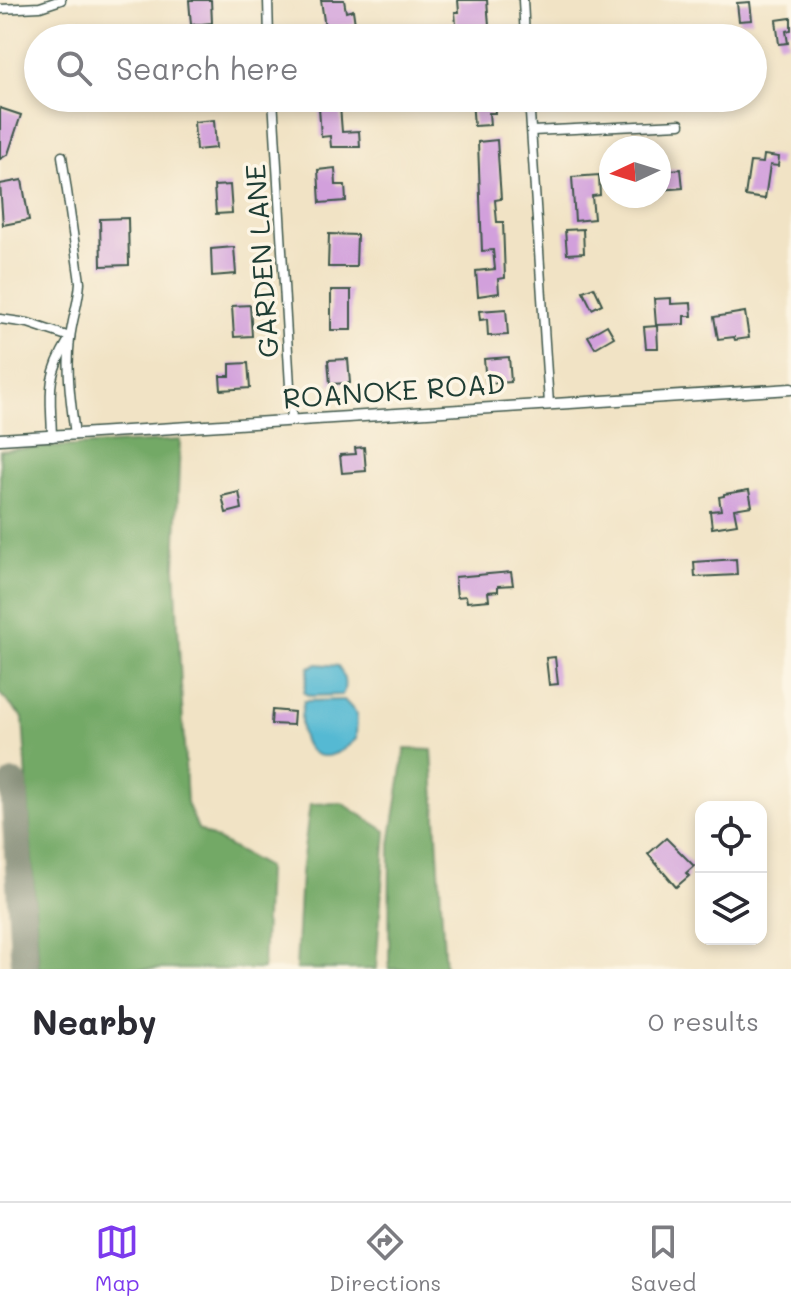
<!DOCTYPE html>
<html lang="en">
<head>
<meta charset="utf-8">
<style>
	:root { --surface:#fff; --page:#f7f7f7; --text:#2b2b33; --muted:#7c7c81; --line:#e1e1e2; --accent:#7c3aed }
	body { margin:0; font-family:Mali,sans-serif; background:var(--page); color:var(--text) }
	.controls { position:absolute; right:24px; bottom:24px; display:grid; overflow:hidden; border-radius:16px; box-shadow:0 4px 12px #0003 }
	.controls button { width:72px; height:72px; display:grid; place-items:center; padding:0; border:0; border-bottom:2px solid var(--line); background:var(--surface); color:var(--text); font:40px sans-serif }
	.compass { position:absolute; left:599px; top:136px; width:72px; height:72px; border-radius:50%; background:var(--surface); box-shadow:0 4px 12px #0003; rotate:266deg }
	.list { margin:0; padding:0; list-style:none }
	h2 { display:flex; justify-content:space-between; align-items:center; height:104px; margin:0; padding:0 32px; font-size:34px }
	h2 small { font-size:26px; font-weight:400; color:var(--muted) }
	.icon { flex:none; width:44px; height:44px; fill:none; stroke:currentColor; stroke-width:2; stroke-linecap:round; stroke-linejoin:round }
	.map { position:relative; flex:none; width:791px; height:969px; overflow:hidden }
	.search { position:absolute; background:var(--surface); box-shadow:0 4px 12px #0003; left:24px; right:24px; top:24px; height:88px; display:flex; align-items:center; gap:20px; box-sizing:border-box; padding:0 28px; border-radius:44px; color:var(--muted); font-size:30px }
	.sheet { height:232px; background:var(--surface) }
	nav { display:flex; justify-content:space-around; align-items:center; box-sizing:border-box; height:112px; border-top:2px solid var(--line); background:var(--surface); font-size:22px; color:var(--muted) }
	nav a { display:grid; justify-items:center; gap:4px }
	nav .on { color:var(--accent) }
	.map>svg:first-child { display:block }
	.forest { fill:#73a966; stroke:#49734d; stroke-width:2 }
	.water { fill:#55b9d3; stroke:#3a7b84; stroke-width:2 }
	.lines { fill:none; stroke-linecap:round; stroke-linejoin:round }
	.taxiway { stroke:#88907c; stroke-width:28 }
	.building { fill:#d2a0dc }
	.minor-casing { stroke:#3e564a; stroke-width:11 }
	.tertiary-casing { stroke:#3e564a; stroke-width:13 }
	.minor { stroke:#fff; stroke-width:8 }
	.tertiary { stroke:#fff; stroke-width:10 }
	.labels { text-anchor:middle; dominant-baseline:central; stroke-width:7; stroke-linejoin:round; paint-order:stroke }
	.street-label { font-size:28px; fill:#1f3d34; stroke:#fcf5e5 }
</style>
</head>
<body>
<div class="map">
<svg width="791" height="969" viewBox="0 0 791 969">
	<rect width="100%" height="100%" fill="#fcf5e5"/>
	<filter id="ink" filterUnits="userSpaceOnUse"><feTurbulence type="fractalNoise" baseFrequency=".0125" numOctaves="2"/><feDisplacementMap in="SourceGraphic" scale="16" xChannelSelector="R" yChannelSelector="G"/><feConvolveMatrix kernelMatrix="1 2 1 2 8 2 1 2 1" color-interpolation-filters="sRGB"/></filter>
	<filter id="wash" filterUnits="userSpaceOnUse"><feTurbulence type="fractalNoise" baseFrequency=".006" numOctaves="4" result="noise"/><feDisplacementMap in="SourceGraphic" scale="32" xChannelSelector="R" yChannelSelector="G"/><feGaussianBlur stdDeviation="1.8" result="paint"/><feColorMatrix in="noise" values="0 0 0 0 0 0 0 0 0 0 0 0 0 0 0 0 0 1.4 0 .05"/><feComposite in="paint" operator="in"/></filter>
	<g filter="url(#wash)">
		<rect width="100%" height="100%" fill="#f1e3c5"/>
		<g class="forest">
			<path d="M 180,440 L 175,567 L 187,803 L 198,829 L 267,867 L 263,969 L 39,969 L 23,718 L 0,694 L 0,450 Z"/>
			<path d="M 405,749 L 432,750 L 445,969 L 389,969 L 390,844 Z"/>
			<path d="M 342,803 L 386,831 L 376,969 L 296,969 L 301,873 L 310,804 Z"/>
		</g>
		<g class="water">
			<path d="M 317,664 L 338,666 C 344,674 347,686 342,695 L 310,696 L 304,693 L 309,667 Z"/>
			<path d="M 344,700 L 357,714 L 356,739 C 317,777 292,746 304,701 Z"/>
		</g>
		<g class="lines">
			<path class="taxiway" d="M 14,784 L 25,969"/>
		</g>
		<g id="blocks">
			<g class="building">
				<path d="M 189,0 L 211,0 L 212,23 L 191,25 Z"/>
				<path d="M 321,0 L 344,0 L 346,12 L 353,10 L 355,24 L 325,28 Z"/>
				<path d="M 458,0 L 487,0 L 490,38 L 457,38 L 455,12 L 459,12 Z"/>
				<path d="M 750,2 L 752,20 L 739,21 L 737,3 Z"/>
				<path d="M 791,18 L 791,30 L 786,31 L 788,43 L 779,44 L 776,20 Z"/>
				<path d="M 494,99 L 495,113 L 489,113 L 490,125 L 474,126 L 472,100 Z"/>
				<path d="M 340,106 L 342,132 L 359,131 L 360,147 L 331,147 L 330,136 L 321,137 L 319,107 Z"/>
				<path d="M 0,108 L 21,115 L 8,154 L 0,159 Z"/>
				<path d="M 214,120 L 216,148 L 196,150 L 194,122 Z"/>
				<path d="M 497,140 L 501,199 L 495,200 L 497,222 L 503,222 L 505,278 L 498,279 L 499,293 L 478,296 L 476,271 L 495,269 L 493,250 L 482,251 L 478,142 Z"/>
				<path d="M 764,155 L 779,157 L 778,166 L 770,165 L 765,199 L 745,196 L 750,162 L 763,163 Z"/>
				<path d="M 335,168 L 336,185 L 345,185 L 346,201 L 320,203 L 318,170 Z"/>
				<path d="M 681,169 L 683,188 L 659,190 L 659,171 Z"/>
				<path d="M 599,175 L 600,195 L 592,196 L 594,219 L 575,221 L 572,177 Z"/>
				<path d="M 22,180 L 29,220 L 3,225 L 0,184 Z"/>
				<path d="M 230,185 L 232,213 L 216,214 L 214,186 Z"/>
				<path d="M 128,218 L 129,265 L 101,266 L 100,219 Z"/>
				<path d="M 583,229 L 584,253 L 567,254 L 565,230 Z"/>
				<path d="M 329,234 L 357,235 L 356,267 L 328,267 Z"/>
				<path d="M 234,247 L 236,274 L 212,276 L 211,249 Z"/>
				<path d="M 594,287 L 602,304 L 592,309 L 583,291 Z"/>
				<rect x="331" y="290" width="20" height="40"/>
				<path d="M 671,298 L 671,304 L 691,303 L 692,316 L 684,316 L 684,324 L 656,325 L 654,299 Z"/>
				<path d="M 250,305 L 252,336 L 234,337 L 232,306 Z"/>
				<path d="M 506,309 L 508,335 L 488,336 L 487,319 L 480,320 L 479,311 Z"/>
				<path d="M 745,312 L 749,338 L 735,340 L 734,337 L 718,339 L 714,317 Z"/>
				<path d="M 607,325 L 614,337 L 595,348 L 588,336 Z"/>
				<path d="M 657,326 L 658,348 L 646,348 L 644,327 Z"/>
				<path d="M 509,357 L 511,382 L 486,384 L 484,359 Z"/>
				<path d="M 348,359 L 350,383 L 330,384 L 328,360 Z"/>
				<path d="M 248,363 L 250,388 L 221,390 L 220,376 L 230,376 L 230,364 Z"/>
				<path d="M 364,447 L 366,471 L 342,473 L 340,455 L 356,454 L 355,448 Z"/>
				<path d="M 749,490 L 752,506 L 734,509 L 737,524 L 712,528 L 710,511 L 721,510 L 719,497 L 724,496 L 724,494 Z"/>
				<path d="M 239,492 L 242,509 L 226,513 L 222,496 Z"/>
				<path d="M 736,559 L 737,575 L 695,577 L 694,562 Z"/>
				<path d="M 511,572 L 513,585 L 498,586 L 498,591 L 488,592 L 489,600 L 467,602 L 466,596 L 457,597 L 455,577 Z"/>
				<path d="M 555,657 L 558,684 L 549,685 L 546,658 Z"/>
				<path d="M 272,710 L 294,712 L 293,725 L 271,724 Z"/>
				<path d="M 666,838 L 694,866 L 686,873 L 689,876 L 676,887 L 648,854 Z"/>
			</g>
		</g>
	</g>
	<g filter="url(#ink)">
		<use href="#blocks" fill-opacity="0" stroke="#3e564a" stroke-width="2"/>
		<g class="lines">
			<g class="minor-casing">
				<g id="minor">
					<path d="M 268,0 L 269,38"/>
					<path d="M 523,0 L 525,38"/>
					<path d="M 0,9 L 40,7 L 61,0"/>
					<path d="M 273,98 L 292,420"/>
					<path d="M 529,98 L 549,404"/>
					<path d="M 532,131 L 680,124"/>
					<path d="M 62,156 L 80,282 C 79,302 72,319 70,339 C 66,371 71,403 75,435"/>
					<path d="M 0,319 L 28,323 L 70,337"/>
					<path d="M 52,437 C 51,394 45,379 68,341"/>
				</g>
			</g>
			<g class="tertiary-casing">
				<path id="tertiary" d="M 0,439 L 791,389"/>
			</g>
			<use href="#minor" class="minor"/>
			<use href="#tertiary" class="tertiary"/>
		</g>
	</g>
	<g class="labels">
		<g class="street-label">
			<text transform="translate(261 261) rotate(-94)">GARDEN LANE</text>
			<text transform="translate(394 390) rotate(-4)">ROANOKE ROAD</text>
		</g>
	</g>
</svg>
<div class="controls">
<button><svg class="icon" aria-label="locate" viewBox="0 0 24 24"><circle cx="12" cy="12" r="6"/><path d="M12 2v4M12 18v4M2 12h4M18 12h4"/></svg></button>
<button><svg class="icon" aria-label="layers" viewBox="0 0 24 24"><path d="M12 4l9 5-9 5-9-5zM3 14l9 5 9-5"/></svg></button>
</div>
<svg class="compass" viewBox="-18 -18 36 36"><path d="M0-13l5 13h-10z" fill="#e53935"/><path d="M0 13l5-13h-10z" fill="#7c7c81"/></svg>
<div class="search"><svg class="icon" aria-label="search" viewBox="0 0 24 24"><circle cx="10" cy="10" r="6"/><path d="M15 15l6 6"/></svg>Search here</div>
</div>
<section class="sheet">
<h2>Nearby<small>0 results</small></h2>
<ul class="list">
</ul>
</section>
<nav>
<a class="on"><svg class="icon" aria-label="map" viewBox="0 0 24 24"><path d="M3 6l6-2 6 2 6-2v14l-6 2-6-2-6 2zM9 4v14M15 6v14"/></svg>Map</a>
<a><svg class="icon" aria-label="directions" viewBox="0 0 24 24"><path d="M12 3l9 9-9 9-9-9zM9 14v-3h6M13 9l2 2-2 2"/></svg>Directions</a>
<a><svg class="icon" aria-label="saved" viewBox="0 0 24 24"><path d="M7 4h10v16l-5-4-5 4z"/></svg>Saved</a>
</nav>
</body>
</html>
